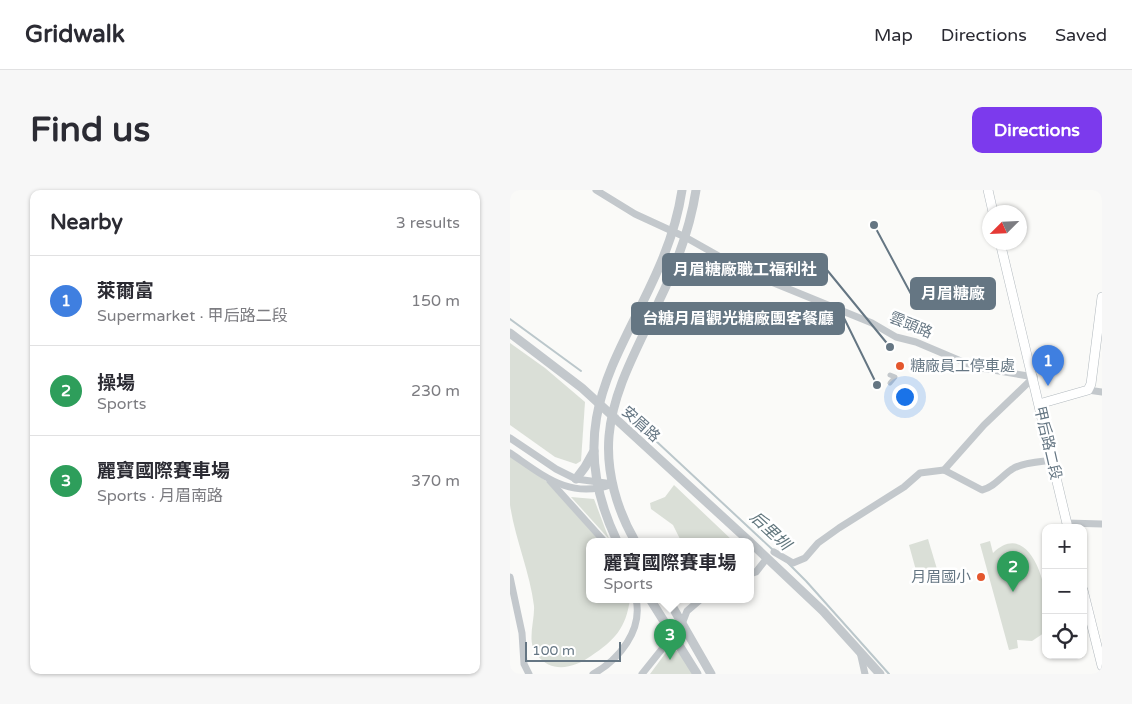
<!DOCTYPE html>
<html lang="en">
<head>
<meta charset="utf-8">
<style>
	:root { --surface:#fff; --page:#f7f7f7; --text:#2b2b33; --muted:#7c7c81; --line:#e1e1e2; --accent:#7c3aed }
	body { margin:0; font-family:"Varela Round","Noto Sans TC",sans-serif; background:var(--page); color:var(--text) }
	.controls { position:absolute; right:15px; bottom:15px; display:grid; overflow:hidden; border-radius:10px; box-shadow:0 1px 4px #0004 }
	.controls button { width:45px; height:45px; display:grid; place-items:center; padding:0; border:0; border-bottom:1px solid var(--line); background:var(--surface); color:var(--text); font:25px sans-serif }
	.compass { position:absolute; left:472px; top:15px; width:45px; height:45px; border-radius:50%; background:var(--surface); box-shadow:0 1px 4px #0004; rotate:246deg }
	.scale { position:absolute; left:15px; bottom:12px; width:96px; box-sizing:border-box; padding-left:5px; border:2px solid #657683; border-top:0; font-size:14px; line-height:18px; white-space:nowrap; color:#657683; -webkit-text-stroke:4px #fff; paint-order:stroke }
	.you { position:absolute; left:394px; top:206px; width:18px; height:18px; margin:-12px; border:4px solid #fff; border-radius:50%; background:#1a73e8; box-shadow:0 0 0 8px #1a73e833 }
	.badge { display:grid; place-items:center; width:32px; height:32px; border-radius:50%; background:var(--accent); color:#fff; font-size:16px; font-weight:700 }
	.pin { position:absolute; translate:-50% -41px; filter:drop-shadow(0 1px 2px #0008) }
	.pin::after { content:''; position:absolute; top:26px; width:18px; height:15px; background:inherit; clip-path:polygon(0 0,100% 0,50% 100%) }
	.popup { position:absolute; left:76px; top:348px; width:168px; height:65px; box-sizing:border-box; display:grid; place-content:center; border-radius:10px; background:var(--surface); filter:drop-shadow(0 1px 4px #0005); font-size:16px; white-space:nowrap; color:var(--muted) }
	.popup b { font-size:19px; color:var(--text) }
	.popup::after { content:''; position:absolute; left:50%; top:100%; margin-left:-10px; border:10px solid transparent; border-top-color:var(--surface) }
	.list { margin:0; padding:0; list-style:none }
	h2 { display:flex; justify-content:space-between; align-items:center; height:65px; margin:0; padding:0 20px; font-size:21px }
	h2 small { font-size:16px; font-weight:400; color:var(--muted) }
	.list li { display:grid; grid-template-columns:32px 1fr auto; gap:15px; align-items:center; box-sizing:border-box; height:90px; padding:0 20px; border-top:1px solid var(--line) }
	.list b { display:block; font-size:19px; white-space:nowrap }
	.list p { margin:0; font-size:16px; white-space:nowrap; color:var(--muted) }
	.list em { font-size:16px; font-style:normal; color:var(--muted) }
	.icon { flex:none; width:28px; height:28px; fill:none; stroke:currentColor; stroke-width:2; stroke-linecap:round; stroke-linejoin:round }
	.map { position:relative; flex:none; width:592px; height:484px; overflow:hidden; border-radius:10px }
	header { display:flex; align-items:center; gap:30px; box-sizing:border-box; height:70px; padding:0 25px; background:var(--surface); border-bottom:1px solid var(--line) }
	header strong { font-size:24px }
	nav { display:flex; gap:28px; margin-inline-start:auto; font-size:18px }
	.intro { display:flex; align-items:center; justify-content:space-between; box-sizing:border-box; height:120px; padding:0 30px }
	h1 { margin:0; font-size:35px }
	.button { padding:12px 22px; border-radius:10px; background:var(--accent); color:#fff; font-size:18px; font-weight:700 }
	main { display:flex; gap:30px; padding:0 30px }
	aside { flex:1; background:var(--surface); border-radius:10px; box-shadow:0 1px 4px #0004 }
	.map>svg:first-child { display:block }
	.green { fill:#dadfd7 }
	.lines { fill:none; stroke-linecap:round; stroke-linejoin:round }
	.stream { stroke:#bbc7cb; stroke-width:2 }
	.secondary-casing { stroke:#b3babf; stroke-width:10 }
	.pedestrian { stroke:#c3c8cc; stroke-width:5 }
	.minor { stroke:#c3c8cc; stroke-width:7 }
	.tertiary { stroke:#c3c8cc; stroke-width:9 }
	.secondary { stroke:#fff; stroke-width:9 }
	.poi-dot { fill:#e4572e; stroke:#fff; stroke-width:2 }
	.labels { text-anchor:middle; dominant-baseline:central; stroke-width:5; stroke-linejoin:round; paint-order:stroke }
	.street-label { font-size:15px; fill:#657683; stroke:#fff }
	.poi-label { font-size:15px; fill:#657683; stroke:#fff; text-anchor:start }
	.water-label { font-size:16px; font-style:italic; fill:#60757c; stroke:#fff }
	.leader { fill:none; stroke:#657683; stroke-width:2 }
	.callout-dot { fill:#657683; stroke:#fff; stroke-width:2 }
	.callout { fill:#657683; stroke:#657683; stroke-width:2 }
	.callout-label { font-size:16px; text-anchor:middle; font-weight:bold; fill:#fff }
</style>
</head>
<body>
<header>
<strong>Gridwalk</strong>
<nav><a>Map</a><a>Directions</a><a>Saved</a></nav>
</header>
<div class="intro"><h1>Find us</h1><a class="button">Directions</a></div>
<main>
<aside>
<h2>Nearby<small>3 results</small></h2>
<ul class="list">
<li><span class="badge" style="background:#3f7fe0">1</span><div><b>萊爾富</b><p>Supermarket · 甲后路二段</p></div><em>150 m</em></li>
<li><span class="badge" style="background:#2e9e5b">2</span><div><b>操場</b><p>Sports</p></div><em>230 m</em></li>
<li><span class="badge" style="background:#2e9e5b">3</span><div><b>麗寶國際賽車場</b><p>Sports · 月眉南路</p></div><em>370 m</em></li>
</ul>
</aside>
<div class="map">
<svg width="592" height="484" viewBox="0 0 592 484">
	<rect width="100%" height="100%" fill="#fafaf8"/>
	<g class="green">
		<path d="M 0,153 L 35,178 L 75,212 L 71,271 L 66,274 L 45,267 L 0,235 Z"/>
		<path d="M 0,266 L 36,291 L 90,351 L 80,351 L 80,409 L 120,409 C 116,438 105,450 81,466 C 64,478 42,484 27,465 C 16,452 25,431 24,416 C 20,382 5,349 0,315 C 0,300 0,282 0,266 Z"/>
		<path d="M 164,295 L 223,351 L 167,351 L 170,349 L 163,335 L 141,319 L 140,313 L 155,307 Z"/>
		<path d="M 61,307 L 84,309 L 99,349 Z"/>
		<path d="M 418,349 L 427,379 L 407,384 L 399,355 Z"/>
		<path d="M 480,351 L 483,363 C 524,323 546,418 534,443 L 522,451 L 507,450 L 508,458 L 499,460 L 470,354 Z"/>
		<path d="M 160,457 L 170,463 L 183,484 L 140,484 Z"/>
	</g>
	<g class="lines">
		<g class="stream">
			<path d="M 0,129 L 71,181"/>
			<path d="M 117,224 L 263,360"/>
			<path d="M 278,373 L 296,391 L 379,484"/>
		</g>
		<g class="secondary-casing">
			<g id="secondary">
				<path d="M 478,0 L 483,22"/>
				<path d="M 490,52 L 558,338"/>
				<path d="M 529,214 L 578,200 L 581,194 L 592,107"/>
				<path d="M 573,400 L 592,476"/>
			</g>
		</g>
		<path class="pedestrian" d="M 380,193 L 385,187 L 380,185"/>
		<g class="minor">
			<path d="M 86,0 L 125,24 L 175,47 L 237,82 L 362,133 L 386,147 L 406,152 L 465,177 L 524,187"/>
			<path d="M 578,200 L 592,202"/>
			<path d="M 0,248 L 46,279 L 66,289 L 103,294"/>
			<path d="M 0,263 C 34,286 60,310 103,294"/>
			<path d="M 434,280 L 474,235 L 524,187"/>
			<path d="M 40,291 L 94,351"/>
			<path d="M 557,333 L 592,334"/>
			<path d="M 264,362 L 283,373 L 295,368 L 308,353 L 329,338 L 394,297 L 410,283 L 434,280 L 472,300 C 485,297 493,284 504,278 C 516,272 530,272 543,270"/>
			<path d="M 240,384 L 246,382 L 257,368"/>
			<path d="M 0,387 L 12,443 L 14,474 L 19,484"/>
			<path d="M 350,462 L 355,484"/>
			<path d="M 83,484 C 109,470 133,440 126,409"/>
			<path d="M 132,484 L 172,434 L 177,421 L 191,409"/>
		</g>
		<g class="tertiary">
			<path d="M 0,143 L 72,198 L 239,351"/>
			<path d="M 66,289 L 75,277 L 84,261"/>
			<path d="M 107,351 C 35,201 152,134 172,0"/>
			<path d="M 125,351 C 107,320 96,282 99,246 C 103,198 130,154 149,111 C 166,76 180,39 186,0"/>
			<path d="M 240,352 L 313,421 L 370,484"/>
			<path d="M 140,409 L 187,484"/>
			<path d="M 158,409 L 201,484"/>
		</g>
		<use href="#secondary" class="secondary"/>
	</g>
	<g class="poi-dot">
		<circle cx="390" cy="176" r="5"/>
		<circle cx="471" cy="387" r="5"/>
	</g>
	<g class="labels">
		<g class="street-label">
			<text transform="translate(401 135) rotate(22)">雲頭路</text>
			<text transform="translate(131 234) rotate(42)">安眉路</text>
			<text transform="translate(538 253) rotate(77)">甲后路二段</text>
		</g>
		<g class="poi-label">
			<text x="400" y="176">糖廠員工停車處</text>
			<text x="461" y="387" text-anchor="end">月眉國小</text>
		</g>
		<g class="water-label">
			<text transform="translate(260 341) rotate(43)">后里圳</text>
		</g>
	</g>
	<path class="leader" d="M380 157L317 80M364 35L401 104M367 195L334 128"/>
	<g class="callout-dot">
		<circle cx="380" cy="157" r="5"/>
		<circle cx="364" cy="35" r="5"/>
		<circle cx="367" cy="195" r="5"/>
	</g>
	<g class="callout">
		<rect x="153" y="64" width="164" height="31" rx="5"/>
		<rect x="401" y="88" width="84" height="31" rx="5"/>
		<rect x="122" y="113" width="212" height="31" rx="5"/>
	</g>
	<g class="callout-label">
		<text x="235" y="85">月眉糖廠職工福利社</text>
		<text x="443" y="109">月眉糖廠</text>
		<text x="228" y="134">台糖月眉觀光糖廠團客餐廳</text>
	</g>
</svg>
<div class="controls">
<button>+</button>
<button>−</button>
<button><svg class="icon" aria-label="locate" viewBox="0 0 24 24"><circle cx="12" cy="12" r="6"/><path d="M12 2v4M12 18v4M2 12h4M18 12h4"/></svg></button>
</div>
<svg class="compass" viewBox="-18 -18 36 36"><path d="M0-13l5 13h-10z" fill="#e53935"/><path d="M0 13l5-13h-10z" fill="#7c7c81"/></svg>
<div class="scale">100 m</div>
<div class="you"></div>
<div class="pin badge" style="left:538px;top:196px;background:#3f7fe0">1</div>
<div class="pin badge" style="left:503px;top:402px;background:#2e9e5b">2</div>
<div class="pin badge" style="left:160px;top:470px;background:#2e9e5b">3</div>
<div class="popup"><b>麗寶國際賽車場</b>Sports</div>
</div>
</main>
</body>
</html>
